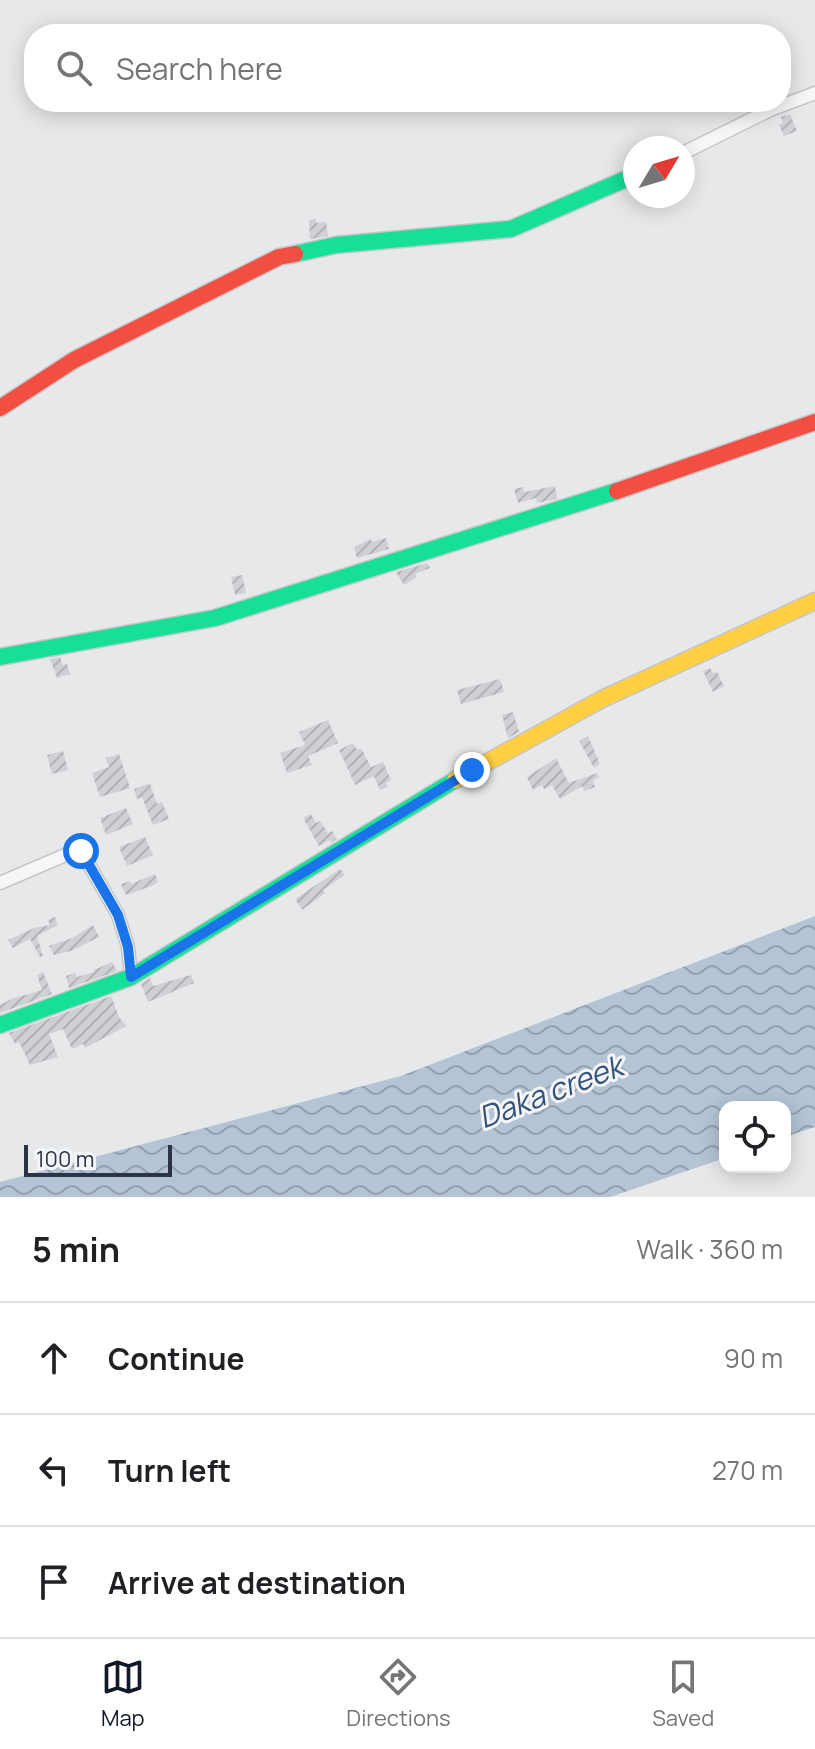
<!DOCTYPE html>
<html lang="en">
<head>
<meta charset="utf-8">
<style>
	:root { --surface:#fff; --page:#f6f6f6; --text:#202124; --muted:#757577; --line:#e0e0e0; --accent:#111827 }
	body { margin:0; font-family:Manrope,sans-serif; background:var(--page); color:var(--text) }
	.controls { position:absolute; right:24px; bottom:24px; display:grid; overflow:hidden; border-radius:16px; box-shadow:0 4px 20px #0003 }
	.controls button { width:72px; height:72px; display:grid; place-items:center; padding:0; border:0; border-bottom:2px solid var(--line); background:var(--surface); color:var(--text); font:40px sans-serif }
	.compass { position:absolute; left:623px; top:136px; width:72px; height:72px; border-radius:50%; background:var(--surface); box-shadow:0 4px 20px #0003; rotate:52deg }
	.scale { position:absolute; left:24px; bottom:20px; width:148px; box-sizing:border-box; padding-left:8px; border:4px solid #2b3445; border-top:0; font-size:22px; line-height:28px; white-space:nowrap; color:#2b3445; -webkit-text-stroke:6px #f4f6f9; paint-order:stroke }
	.stop { position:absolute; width:24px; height:24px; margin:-18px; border:6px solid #1a73e8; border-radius:50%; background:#fff }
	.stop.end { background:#1a73e8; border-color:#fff; box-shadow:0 2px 8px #0008 }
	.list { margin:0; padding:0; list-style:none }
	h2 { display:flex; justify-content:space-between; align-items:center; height:104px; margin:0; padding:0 32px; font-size:34px }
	h2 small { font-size:26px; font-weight:400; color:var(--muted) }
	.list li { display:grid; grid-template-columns:52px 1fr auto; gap:24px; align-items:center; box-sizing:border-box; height:112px; padding:0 32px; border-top:2px solid var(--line) }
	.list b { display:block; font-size:30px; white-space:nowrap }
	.list em { font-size:26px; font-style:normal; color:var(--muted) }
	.icon { flex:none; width:44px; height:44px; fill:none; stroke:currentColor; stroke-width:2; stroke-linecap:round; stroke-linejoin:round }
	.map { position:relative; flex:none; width:815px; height:1197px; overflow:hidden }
	.search { position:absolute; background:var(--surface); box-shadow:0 4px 20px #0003; left:24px; right:24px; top:24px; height:88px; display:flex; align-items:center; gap:20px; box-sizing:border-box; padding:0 28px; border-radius:32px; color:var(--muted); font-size:30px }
	.sheet { height:440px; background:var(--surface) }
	nav { display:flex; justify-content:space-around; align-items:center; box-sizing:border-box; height:112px; border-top:2px solid var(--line); background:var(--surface); font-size:22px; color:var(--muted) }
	nav a { display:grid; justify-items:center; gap:4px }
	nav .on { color:var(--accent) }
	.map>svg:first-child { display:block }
	.water { fill:url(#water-waves) }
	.building { fill:url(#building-hatch) }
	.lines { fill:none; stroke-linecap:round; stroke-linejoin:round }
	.street-casing { stroke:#c4c6c8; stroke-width:15 }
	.fast-casing { stroke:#c4c6c8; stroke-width:19 }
	.slow-casing { stroke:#c4c6c8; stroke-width:19 }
	.jam-casing { stroke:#c4c6c8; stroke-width:19 }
	.street { stroke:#f5f6f7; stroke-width:12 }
	.fast { stroke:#16e098; stroke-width:16 }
	.slow { stroke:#ffcf43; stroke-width:16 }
	.jam { stroke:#f24e42; stroke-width:16 }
	.route { stroke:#1a73e8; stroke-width:10 }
	.labels { text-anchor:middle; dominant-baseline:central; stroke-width:6; stroke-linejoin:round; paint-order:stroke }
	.water-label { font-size:30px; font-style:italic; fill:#33537a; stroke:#f4f6f9 }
</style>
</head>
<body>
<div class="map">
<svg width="815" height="1197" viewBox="0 0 815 1197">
	<defs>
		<pattern id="water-waves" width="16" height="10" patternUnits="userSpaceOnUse" patternTransform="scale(2)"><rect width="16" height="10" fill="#b4c4d5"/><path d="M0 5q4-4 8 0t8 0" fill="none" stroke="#93a0af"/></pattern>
		<pattern id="building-hatch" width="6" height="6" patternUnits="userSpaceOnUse" patternTransform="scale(2)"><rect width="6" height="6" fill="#ced0d3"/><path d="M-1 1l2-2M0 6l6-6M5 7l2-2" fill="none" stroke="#b1b3b6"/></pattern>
	</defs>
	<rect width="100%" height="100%" fill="#e6e8ea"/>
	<path class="water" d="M 815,916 L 815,1127 L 785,1137 L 785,1107 L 725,1107 L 725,1158 L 610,1197 L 0,1197 L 0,1182 L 401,1076 Z"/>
	<g class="building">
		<path d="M 790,114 L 797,131 L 784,136 L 779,125 L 783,123 L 781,117 Z"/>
		<path d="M 316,219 L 316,223 L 326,222 L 328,236 L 310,239 L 309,220 Z"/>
		<path d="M 555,486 L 557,499 L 537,503 L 536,498 L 518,503 L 514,489 L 523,487 L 524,492 Z"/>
		<path d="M 386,538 L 389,549 L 357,558 L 354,547 L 371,539 L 372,542 Z"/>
		<path d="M 427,563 L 430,568 L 415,574 L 417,577 L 404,585 L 396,572 Z"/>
		<path d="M 242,575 L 246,593 L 235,595 L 231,577 Z"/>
		<path d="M 60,657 L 63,665 L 67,664 L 70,674 L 57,678 L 50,659 Z"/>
		<path d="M 710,668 L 713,673 L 717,672 L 724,686 L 713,692 L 703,671 Z"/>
		<path d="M 500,679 L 504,692 L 461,704 L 457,690 Z"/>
		<path d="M 513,712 L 519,732 L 508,738 L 502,715 Z"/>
		<path d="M 328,720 L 338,743 L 308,756 L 312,765 L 287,773 L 280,753 L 305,745 L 299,732 Z"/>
		<path d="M 588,736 L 600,764 L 594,768 L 579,741 Z"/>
		<path d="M 353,743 L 357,750 L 361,748 L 371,767 L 383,762 L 391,780 L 386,783 L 388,787 L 380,790 L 374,776 L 355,785 L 339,750 Z"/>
		<path d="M 63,751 L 68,770 L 52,774 L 47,755 Z"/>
		<path d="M 119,754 L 130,788 L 100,797 L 92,773 L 109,767 L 106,758 Z"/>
		<path d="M 556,758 L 569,783 L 597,773 L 599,777 L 593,780 L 595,787 L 584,791 L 582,786 L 560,799 L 552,785 L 544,789 L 542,785 L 533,790 L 527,777 Z"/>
		<path d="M 150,783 L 157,804 L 162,802 L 169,819 L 153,825 L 142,797 L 137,799 L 134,789 Z"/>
		<path d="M 126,808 L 133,824 L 106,835 L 100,818 Z"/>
		<path d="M 311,814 L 316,823 L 320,821 L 328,833 L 332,831 L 337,839 L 331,843 L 329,840 L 319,846 L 303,818 Z"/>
		<path d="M 145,837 L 153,855 L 127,866 L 119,847 Z"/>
		<path d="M 340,869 L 345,875 L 323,890 L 325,893 L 302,910 L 295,899 Z"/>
		<path d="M 155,874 L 158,882 L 152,886 L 126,895 L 121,884 L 130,881 L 131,884 Z"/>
		<path d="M 55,917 L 58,925 L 37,936 L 43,956 L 40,957 L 30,939 L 13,948 L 8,940 L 34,928 L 50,925 L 48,920 Z"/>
		<path d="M 93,925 L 99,937 L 71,951 L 54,955 L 49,946 L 72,938 Z"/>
		<path d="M 112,962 L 117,971 L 69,988 L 66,976 L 75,973 L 77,977 L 94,972 L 94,970 Z"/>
		<path d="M 43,972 L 52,994 L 0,1013 L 0,1005 L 11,999 L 42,990 L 37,975 Z"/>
		<path d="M 191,975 L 194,983 L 148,1002 L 141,984 L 150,978 L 153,986 Z"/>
		<path d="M 111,996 L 119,1017 L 126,1026 L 85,1048 L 83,1044 L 72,1049 L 63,1029 L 49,1034 L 58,1057 L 30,1065 L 19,1042 L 15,1044 L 9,1033 Z"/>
	</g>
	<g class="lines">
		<g class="street-casing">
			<g id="street">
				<path d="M 683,153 L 770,110 L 815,93"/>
				<path d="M 0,883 L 77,850 L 81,851 L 118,915 L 128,947 L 131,977"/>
			</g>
		</g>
		<g class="fast-casing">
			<g id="fast">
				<path d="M 295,254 L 336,245 L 511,229 L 635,175"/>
				<path d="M 0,657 L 215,618 L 617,491"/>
				<path d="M 0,1025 L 131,977 L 455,780"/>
			</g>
		</g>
		<g class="slow-casing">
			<path id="slow" d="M 455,780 L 602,699 L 815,601"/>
		</g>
		<g class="jam-casing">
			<g id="jam">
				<path d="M 0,408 L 74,360 L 279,257 L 295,254"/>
				<path d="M 617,491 L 815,422"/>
			</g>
		</g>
		<use href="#street" class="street"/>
		<use href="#fast" class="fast"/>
		<use href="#slow" class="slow"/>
		<use href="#jam" class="jam"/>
	</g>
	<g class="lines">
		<path class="route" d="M 81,851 L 118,915 L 128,947 L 131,977 L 472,770"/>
	</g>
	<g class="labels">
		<g class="water-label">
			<text transform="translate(550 1091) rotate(-21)">Daka creek</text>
		</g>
	</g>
</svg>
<div class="controls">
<button><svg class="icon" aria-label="locate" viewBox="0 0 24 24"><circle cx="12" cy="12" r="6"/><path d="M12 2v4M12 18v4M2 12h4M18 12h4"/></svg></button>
</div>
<svg class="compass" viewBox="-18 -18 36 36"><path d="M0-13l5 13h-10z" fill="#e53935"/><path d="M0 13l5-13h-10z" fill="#757577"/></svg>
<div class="scale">100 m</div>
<div class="stop" style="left:81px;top:851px"></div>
<div class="stop end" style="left:472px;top:770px"></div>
<div class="search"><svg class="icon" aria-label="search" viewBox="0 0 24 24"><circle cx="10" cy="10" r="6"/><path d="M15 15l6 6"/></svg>Search here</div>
</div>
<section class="sheet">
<h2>5 min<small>Walk · 360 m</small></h2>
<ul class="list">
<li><svg class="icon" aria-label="ahead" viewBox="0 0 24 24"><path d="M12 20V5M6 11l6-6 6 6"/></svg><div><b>Continue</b></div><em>90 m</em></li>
<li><svg class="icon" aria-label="left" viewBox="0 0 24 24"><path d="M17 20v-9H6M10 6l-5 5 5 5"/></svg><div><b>Turn left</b></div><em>270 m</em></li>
<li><svg class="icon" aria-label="arrive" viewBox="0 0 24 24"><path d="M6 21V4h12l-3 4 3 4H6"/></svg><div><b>Arrive at destination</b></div></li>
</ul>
</section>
<nav>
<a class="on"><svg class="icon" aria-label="map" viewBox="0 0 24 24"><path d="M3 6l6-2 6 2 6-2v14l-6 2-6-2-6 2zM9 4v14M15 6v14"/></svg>Map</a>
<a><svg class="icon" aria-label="directions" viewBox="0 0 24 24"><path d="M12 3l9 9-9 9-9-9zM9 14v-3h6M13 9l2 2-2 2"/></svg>Directions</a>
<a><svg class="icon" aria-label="saved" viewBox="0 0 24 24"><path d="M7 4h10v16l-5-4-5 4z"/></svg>Saved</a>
</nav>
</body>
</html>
